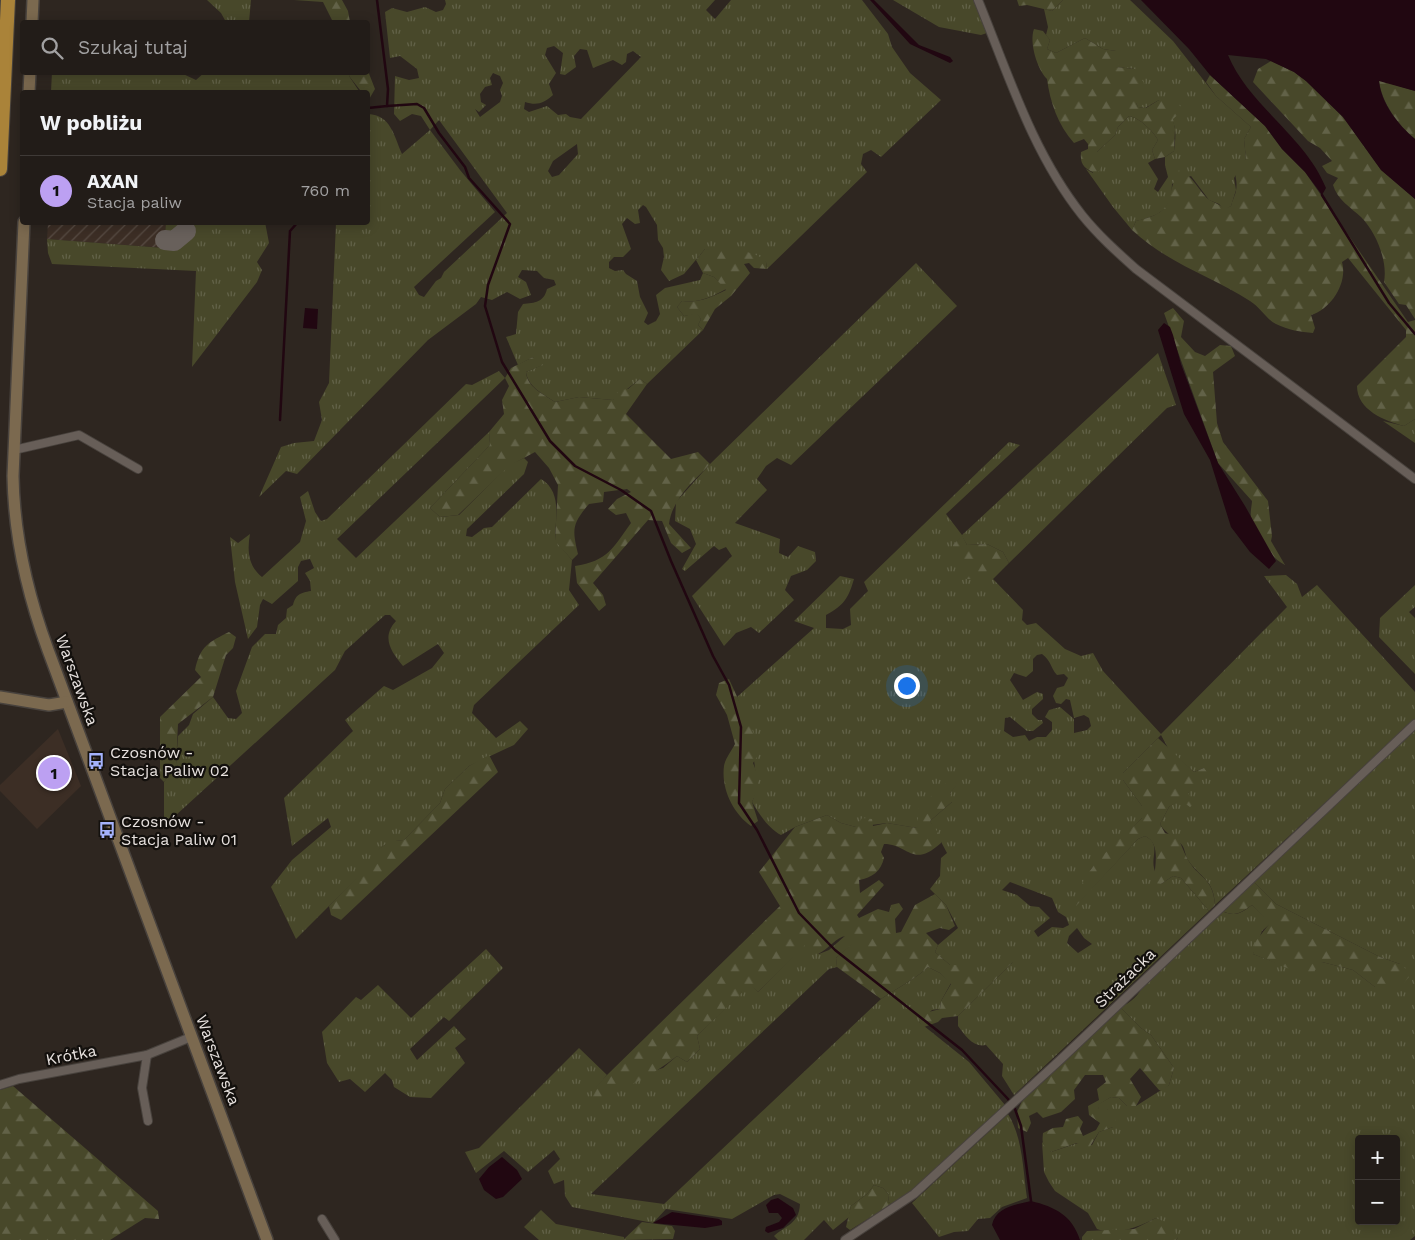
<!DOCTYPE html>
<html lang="pl">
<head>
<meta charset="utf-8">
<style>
	:root { --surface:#221c18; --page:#2e2925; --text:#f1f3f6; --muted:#a2a1a2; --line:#3f3a37; --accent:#bca0f2 }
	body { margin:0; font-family:"Work Sans",sans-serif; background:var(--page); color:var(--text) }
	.controls { position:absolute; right:15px; bottom:15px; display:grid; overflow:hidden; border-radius:5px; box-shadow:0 2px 12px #0003 }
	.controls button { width:45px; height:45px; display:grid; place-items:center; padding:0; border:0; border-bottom:1px solid var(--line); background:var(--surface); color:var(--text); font:25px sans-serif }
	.you { position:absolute; left:906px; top:685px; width:18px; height:18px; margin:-12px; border:4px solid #fff; border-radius:50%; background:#1a73e8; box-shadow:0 0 0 8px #1a73e833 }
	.badge { display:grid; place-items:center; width:32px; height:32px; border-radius:50%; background:var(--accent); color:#111; font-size:16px; font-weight:700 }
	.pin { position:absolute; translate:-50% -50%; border:2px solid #fff; box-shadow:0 1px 5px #0006 }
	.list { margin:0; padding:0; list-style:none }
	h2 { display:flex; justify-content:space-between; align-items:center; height:65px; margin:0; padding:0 20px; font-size:21px }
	h2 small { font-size:16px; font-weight:400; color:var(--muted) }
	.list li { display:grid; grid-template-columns:32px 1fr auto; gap:15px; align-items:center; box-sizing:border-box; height:70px; padding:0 20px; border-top:1px solid var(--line) }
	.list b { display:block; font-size:19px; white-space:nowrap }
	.list p { margin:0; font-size:16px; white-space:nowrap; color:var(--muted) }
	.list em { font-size:16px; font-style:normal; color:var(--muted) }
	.icon { flex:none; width:28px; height:28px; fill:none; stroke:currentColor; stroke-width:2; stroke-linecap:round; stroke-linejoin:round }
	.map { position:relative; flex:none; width:1415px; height:1240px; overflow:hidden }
	.search { position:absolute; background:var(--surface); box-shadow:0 2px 12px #0003; left:20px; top:20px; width:350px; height:55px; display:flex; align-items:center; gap:12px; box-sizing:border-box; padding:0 18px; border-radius:5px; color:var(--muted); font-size:19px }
	.panel { position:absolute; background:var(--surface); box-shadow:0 2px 12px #0003; left:20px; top:90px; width:350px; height:135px; border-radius:5px }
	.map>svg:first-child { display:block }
	.built { fill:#3c2e25 }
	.industrial { fill:url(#industrial-furrows) }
	.grass { fill:url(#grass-tufts); fill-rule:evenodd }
	.forest { fill:url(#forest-firs) }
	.water { fill:#210711 }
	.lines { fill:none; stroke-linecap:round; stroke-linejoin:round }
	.stream { stroke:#210711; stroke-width:2.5 }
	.taxiway { stroke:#68605b; stroke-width:20 }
	.street-casing { stroke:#48423d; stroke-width:10 }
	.secondary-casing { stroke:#48423d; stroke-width:14 }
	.highway-casing { stroke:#48423d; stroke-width:16 }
	.street { stroke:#675e58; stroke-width:8 }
	.secondary { stroke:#7b694f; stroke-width:11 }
	.highway { stroke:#aa8339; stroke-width:14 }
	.labels { text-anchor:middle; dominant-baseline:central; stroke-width:4.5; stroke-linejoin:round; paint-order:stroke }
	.street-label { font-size:16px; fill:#e8e2df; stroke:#13100d }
	.poi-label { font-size:16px; fill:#e8e2df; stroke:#13100d; text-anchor:start }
</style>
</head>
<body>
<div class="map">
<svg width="1415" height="1240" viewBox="0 0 1415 1240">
	<defs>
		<pattern id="industrial-furrows" width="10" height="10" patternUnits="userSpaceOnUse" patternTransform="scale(1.25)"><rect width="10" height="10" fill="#3c2e25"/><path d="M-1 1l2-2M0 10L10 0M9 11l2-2" fill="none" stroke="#584c44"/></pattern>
		<pattern id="grass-tufts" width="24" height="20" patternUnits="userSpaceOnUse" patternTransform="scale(1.25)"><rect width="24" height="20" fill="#48482a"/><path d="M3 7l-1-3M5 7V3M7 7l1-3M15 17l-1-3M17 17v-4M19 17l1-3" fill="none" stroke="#626248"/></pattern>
		<pattern id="forest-firs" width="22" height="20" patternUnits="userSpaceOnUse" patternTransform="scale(1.25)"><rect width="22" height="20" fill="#48482a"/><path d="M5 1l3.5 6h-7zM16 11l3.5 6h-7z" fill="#626248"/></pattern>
	</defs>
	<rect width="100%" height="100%" fill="#2e2620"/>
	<path class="built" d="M 58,729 L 81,786 L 37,829 L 0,791 L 0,785 Z"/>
	<path class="industrial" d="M 48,223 L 166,223 L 165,248 L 47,239 Z"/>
	<g class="grass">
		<path d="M 207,0 L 251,0 L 249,22 L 226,22 L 221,13 Z"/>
		<path d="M 445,0 L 715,0 L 706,10 L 715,19 L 731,0 L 862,0 L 888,34 L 892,47 L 910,73 L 941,100 L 881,157 L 871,150 L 863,154 L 861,164 L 867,172 L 767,269 L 766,262 L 705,249 L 684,274 L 669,281 L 661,270 L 664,257 L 663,248 L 658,240 L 657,225 L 646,207 L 643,205 L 638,210 L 640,223 L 635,224 L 627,218 L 622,224 L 631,249 L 623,257 L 614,257 L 609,262 L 609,268 L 615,271 L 623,270 L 626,274 L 637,281 L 640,297 L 648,313 L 644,322 L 648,325 L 656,321 L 660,314 L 656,295 L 665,288 L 700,280 L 703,273 L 714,277 L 726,289 C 712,297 699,303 682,301 L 677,307 L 684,316 L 697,313 L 701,319 L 698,325 L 703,330 L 647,384 L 640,379 L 613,400 L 579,397 L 555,402 C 543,394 528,387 526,372 L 542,365 L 533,357 L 518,365 L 506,337 L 516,334 L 518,312 L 523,304 C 535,303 544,302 547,289 L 556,285 L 554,280 L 544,278 L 537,271 L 522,270 L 518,277 L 526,282 L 531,295 L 520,299 L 507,292 L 492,300 L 481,297 L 476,304 L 428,340 L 297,474 L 286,471 L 259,497 L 281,447 L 294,443 L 314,441 L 322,420 L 319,402 L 329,383 L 336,223 L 368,222 L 368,114 C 391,115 394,136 402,154 L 430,130 L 421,116 L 412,114 L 400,121 L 394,114 L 395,76 L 409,80 L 419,78 L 417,69 L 400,56 L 390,58 L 385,12 L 392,8 L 407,12 L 425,7 L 436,12 L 443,10 L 446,4 ZM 554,46 L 563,53 L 560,74 L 565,75 L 576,67 L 574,56 L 580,49 L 587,50 L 593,68 L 613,60 L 622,65 L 626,62 L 627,54 L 633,51 L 641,57 L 581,119 L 570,117 L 566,114 L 558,115 L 547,106 L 529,112 L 524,109 L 525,102 C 537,106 544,103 553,95 L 549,84 L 556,73 L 545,55 L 547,48 ZM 493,73 L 500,76 L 503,83 L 500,90 L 502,96 L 500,102 L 480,117 L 475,109 L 479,112 L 486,105 L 481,102 L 480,94 L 485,87 L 492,85 L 490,78 ZM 439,120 L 507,213 L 444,272 L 441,278 L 436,281 L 424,297 L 419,295 L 414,287 L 495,212 L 460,170 L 430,130 ZM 577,144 L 578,154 L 559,175 L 552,177 L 548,171 L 553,161 Z"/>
		<path d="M 893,0 L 974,0 L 987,33 L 981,35 L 939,27 Z"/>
		<path d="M 1063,0 L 1130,0 L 1173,41 L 1216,96 L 1251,127 L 1244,139 L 1246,159 L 1234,178 L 1236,190 L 1231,206 L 1224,210 L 1219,204 L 1209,200 L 1191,176 L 1172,184 C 1171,210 1161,215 1136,221 L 1132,230 L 1113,207 L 1086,169 L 1093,173 L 1097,152 L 1115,135 L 1118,127 L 1129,116 C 1140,118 1153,131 1158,140 L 1152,150 L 1155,159 L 1148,163 L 1158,179 L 1154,189 L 1158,192 L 1168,177 L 1165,165 L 1165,157 L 1174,151 C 1178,126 1174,119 1159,100 L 1145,108 L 1138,107 L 1136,103 L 1135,69 L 1116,67 L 1116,51 L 1103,49 L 1085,38 L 1056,53 L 1047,49 L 1050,40 L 1046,35 L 1048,27 L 1044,9 L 1052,11 Z"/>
		<path d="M 52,72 L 181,73 L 196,80 L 205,72 L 350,73 L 349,76 L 359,91 L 51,92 Z"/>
		<path d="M 265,222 L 269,243 L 257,262 L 262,270 L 257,282 L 192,367 L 196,271 L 52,264 L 48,253 L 47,239 L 164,248 L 166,223 Z"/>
		<path d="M 916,263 L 957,306 L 791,465 L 777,458 L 766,466 L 757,479 L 767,490 L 735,523 L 780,539 L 779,553 L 788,557 L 798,546 L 815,552 L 816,561 L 807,570 L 791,576 L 785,590 L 794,600 L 759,633 L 751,627 L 736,633 L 724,646 L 692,596 L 732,556 L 726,547 L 719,550 L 714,546 L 685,571 L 682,569 L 696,544 L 690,529 L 675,521 L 676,502 L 710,464 Z"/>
		<path d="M 1158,353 L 1176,405 L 1167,408 L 1009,563 L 1003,552 L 987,544 L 967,545 L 962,536 L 953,545 L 989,569 L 1003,569 L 993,579 L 1023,610 L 1022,620 L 1027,625 L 1036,623 L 1065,649 L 1081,656 L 1093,653 L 1103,671 L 1161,734 L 1287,607 L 1264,576 L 1286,575 L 1297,584 L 1302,597 L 1317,585 L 1415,692 L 1415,719 L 1215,905 C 1214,879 1200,878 1188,860 C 1185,855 1185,849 1182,845 C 1175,836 1167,836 1160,824 L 1169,807 L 1188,793 L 1204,768 L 1194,772 L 1169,750 L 1161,735 L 1123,773 L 1123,780 L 1142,806 L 1142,818 L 1091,869 L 1076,905 L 1138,839 L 1145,836 C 1161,844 1151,855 1154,868 C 1155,873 1159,879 1161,884 L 1173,876 L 1181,878 L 1209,911 L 1014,1095 L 1002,1076 L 1003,1064 L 986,1045 C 973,1048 965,1035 958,1026 L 958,1016 L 1013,962 L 977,980 L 966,965 L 950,965 L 935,952 L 938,945 L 958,928 L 946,905 L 930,889 L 940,876 L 941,858 L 947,853 L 930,821 L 952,802 L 950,793 L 957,784 L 951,780 L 939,791 L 917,828 L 887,823 L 856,827 L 841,823 L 827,815 L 795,827 L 781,835 C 768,828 759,814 752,802 C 763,781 747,720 737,697 L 814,628 L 794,621 L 840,576 L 854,579 C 848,599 844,605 826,615 L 826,628 L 843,629 L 851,625 L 850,609 L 868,591 L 864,582 L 1009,442 L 1020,445 L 946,514 L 962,535 ZM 1042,654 C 1052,662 1050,667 1057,675 L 1064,674 L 1068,678 L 1064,686 L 1057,688 L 1053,696 L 1056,703 L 1061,704 L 1066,699 L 1070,700 L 1074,718 L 1084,715 L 1089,718 L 1091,726 L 1087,730 L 1074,733 L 1074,719 L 1060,707 L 1049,710 L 1045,717 L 1052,722 L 1052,730 L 1046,737 L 1037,737 L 1029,741 L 1025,735 L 1013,737 L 1004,731 L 1005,718 L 1010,717 L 1027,731 L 1033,731 L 1043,723 L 1042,720 L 1038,720 L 1032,714 L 1032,709 L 1043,699 L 1043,694 L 1037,692 L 1023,700 L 1010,680 L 1014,673 L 1026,677 L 1033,671 L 1033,659 L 1037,655 ZM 1010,882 L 1052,898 L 1058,912 L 1066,917 L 1069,925 L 1063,928 L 1052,927 L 1038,937 L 1034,931 L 1050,918 L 1039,907 L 1030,906 L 1017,895 L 1002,890 ZM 1077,928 L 1084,938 L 1092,944 L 1078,953 L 1067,943 L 1069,936 Z"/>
		<path d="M 499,371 L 505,378 L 337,539 L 356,558 L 489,432 L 490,445 L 430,508 L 440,517 L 459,515 L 509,465 L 524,458 L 528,462 L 524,474 L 467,529 L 466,536 L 472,537 L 484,528 L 492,527 L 541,479 C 563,492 555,520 555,540 L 572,560 L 569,590 L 579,605 L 474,705 L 472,713 L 496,738 L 520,721 L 528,729 L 514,745 L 469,766 L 445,789 L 440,803 L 404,840 C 384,841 375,850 367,868 L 296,939 L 271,887 L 292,860 L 331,827 L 328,818 L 292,846 L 284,798 L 353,731 L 345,720 L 384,686 L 393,690 L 432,668 L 444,653 L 438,644 L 403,666 C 391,652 381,637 396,621 L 390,615 L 385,615 L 345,651 L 335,670 L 164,826 L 164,782 L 176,765 L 178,736 L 189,725 L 193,714 L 213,697 L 228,718 L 236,719 L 242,713 L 236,691 L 252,647 L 265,634 L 276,634 L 278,625 L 286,618 L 287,609 L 293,605 C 296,594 300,593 311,591 L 310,581 L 305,573 L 314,568 L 310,559 L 301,561 L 298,567 L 298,581 L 272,604 L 263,599 L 260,605 L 257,627 L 248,639 L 235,582 L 230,537 L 238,543 L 250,534 C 247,550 248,566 262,577 L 300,542 L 306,521 L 300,497 L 308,491 L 315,512 L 321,521 L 327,519 L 466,384 L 472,385 Z"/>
		<path d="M 1415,419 L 1415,443 L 1383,421 L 1404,426 Z"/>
		<path d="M 1415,585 L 1415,607 L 1409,612 L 1415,618 L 1415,674 L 1379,637 L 1380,618 Z"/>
		<path d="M 1415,729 L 1415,1236 L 1410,1240 L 1176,1240 L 1178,1238 L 1156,1218 C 1138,1227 1117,1236 1097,1229 L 1088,1213 L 1055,1191 L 1049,1182 L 1044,1172 L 1042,1142 L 1051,1152 L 1078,1143 L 1092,1145 L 1099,1132 L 1113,1127 L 1107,1109 L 1099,1109 L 1097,1105 L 1111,1097 L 1119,1098 L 1127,1106 L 1136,1106 L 1169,1085 L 1174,1068 L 1151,1035 L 1141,1028 L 1120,1007 C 1130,1004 1140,994 1143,985 L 1222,911 C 1235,917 1240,914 1252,905 L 1271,923 L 1262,931 L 1253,954 L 1290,968 L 1322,962 L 1353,970 L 1375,987 L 1400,964 L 1380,957 L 1276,904 L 1253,881 ZM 1359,1139 L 1396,1139 L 1396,1221 L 1359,1221 Z"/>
		<path d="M 846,935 L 854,943 L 836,958 L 837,967 L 829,969 L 591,1194 L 664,1204 L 881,999 C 897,988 914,980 928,967 L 940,973 L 951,983 L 941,1001 L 940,1009 L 932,1010 L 919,1022 L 969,1062 L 1005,1105 C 974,1135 929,1185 892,1204 L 888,1202 L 889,1195 L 883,1188 L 874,1185 L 867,1194 L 851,1206 L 849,1217 L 833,1230 L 824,1220 L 804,1240 L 778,1240 L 774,1236 C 786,1225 799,1224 800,1204 L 780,1194 L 774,1195 L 732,1219 L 666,1209 L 653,1223 L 572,1207 L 565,1196 L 564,1180 L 554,1184 L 548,1171 L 560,1159 L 554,1150 L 528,1172 L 504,1151 L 476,1173 L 465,1152 L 479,1148 L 579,1048 L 607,1075 L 594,1090 L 663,1068 L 677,1056 L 687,1062 L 700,1049 L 697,1036 L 750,984 L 758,992 L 807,942 L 819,954 L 829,950 Z"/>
		<path d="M 486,949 L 503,968 L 449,1021 L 444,1017 L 410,1049 L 417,1060 L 454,1026 L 466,1039 L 455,1048 L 465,1063 L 431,1098 L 410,1097 L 394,1087 L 392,1080 L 385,1073 L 365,1092 L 350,1079 L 339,1082 L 327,1063 L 322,1032 L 356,997 L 361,1000 L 378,985 L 411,1018 Z"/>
		<path d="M 1008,1114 C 1023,1138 1023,1171 1027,1198 L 1002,1207 L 990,1218 L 978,1219 L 968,1231 L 954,1232 L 939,1237 L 912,1203 Z"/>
		<path d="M 541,1210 L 556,1224 L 624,1237 L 624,1240 L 539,1240 L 524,1227 Z"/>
	</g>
	<g class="forest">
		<path d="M 294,0 L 342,0 L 348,11 L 350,22 L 333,22 L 323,2 Z"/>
		<path d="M 1017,0 L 1063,0 L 1052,11 L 1027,5 L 1019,6 Z"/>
		<path d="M 1034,29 L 1043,31 L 1050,40 L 1047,49 L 1056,53 L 1085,38 L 1103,49 L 1116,51 L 1125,58 L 1116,67 L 1135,69 L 1144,83 L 1136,103 L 1138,107 L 1146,108 L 1159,100 L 1177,102 L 1183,110 L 1173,119 L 1175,129 L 1174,151 L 1165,157 L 1155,159 L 1152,150 L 1158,140 C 1153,131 1140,118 1129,116 L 1118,127 L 1115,135 L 1097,152 L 1103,164 L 1099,171 L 1094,173 C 1083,167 1080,164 1081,152 L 1088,149 L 1088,144 L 1084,139 L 1074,143 C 1058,125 1050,102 1047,79 C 1037,69 1029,42 1034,29 Z"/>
		<path d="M 1271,61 L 1294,72 L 1306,81 L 1343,117 L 1381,170 L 1415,199 L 1415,319 L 1406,305 L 1399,304 L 1384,282 C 1388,261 1376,232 1361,217 C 1351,208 1337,199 1333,185 L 1338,178 L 1327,173 L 1322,166 L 1332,161 L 1320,148 L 1308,141 L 1253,82 L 1258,69 Z"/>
		<path d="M 368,71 L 375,89 L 368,101 L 368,111 L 368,92 L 359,92 L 360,90 L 349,76 L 350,73 L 368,72 Z"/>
		<path d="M 1210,75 L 1265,126 L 1282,149 L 1305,172 L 1408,322 L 1415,320 L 1415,419 L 1404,426 C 1385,421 1357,410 1357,386 L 1406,337 L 1406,330 L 1348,258 L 1342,262 C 1348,283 1331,309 1311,315 L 1315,328 L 1313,333 C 1301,332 1288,330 1276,324 C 1266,319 1260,307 1250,301 C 1211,276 1167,263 1132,230 L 1136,221 C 1179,211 1163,200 1179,170 C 1195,178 1196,187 1207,198 C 1213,203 1219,203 1224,209 L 1231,206 C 1232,201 1235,196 1236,191 C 1239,173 1228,176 1246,159 L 1244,139 L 1251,127 L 1216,96 L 1206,82 Z"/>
		<path d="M 1379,80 L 1415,91 L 1415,139 C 1398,125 1381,102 1379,80 Z"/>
		<path d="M 705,249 C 725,250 752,247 766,262 L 767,269 L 754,268 L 749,263 L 744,264 L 750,273 L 731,296 L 715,309 L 703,330 L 698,325 L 701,319 L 697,314 L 684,316 L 677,307 L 682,301 C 699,303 712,297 726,290 L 714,277 L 703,273 L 696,260 Z"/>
		<path d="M 1173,308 L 1184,321 L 1181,337 L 1195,352 L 1205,356 L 1220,345 L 1231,346 L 1235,356 L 1213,372 L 1217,423 L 1223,442 L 1268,501 L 1272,536 L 1271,541 L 1285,565 C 1270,558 1255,533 1251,517 C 1250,512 1252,505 1252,501 L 1218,463 L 1164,313 Z"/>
		<path d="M 533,357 L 541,360 L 543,365 L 526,372 C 527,387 543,394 555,402 L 579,397 L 613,400 L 619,390 L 628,389 L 640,379 L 647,384 L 626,414 L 671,459 L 698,452 L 710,464 C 694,481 672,499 669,524 L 691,548 L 682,553 L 671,543 L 662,521 L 648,520 L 593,583 L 603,595 L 606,605 L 599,611 L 577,583 L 575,566 C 608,561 613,548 631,523 L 626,513 L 616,515 L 608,509 L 617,499 L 631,492 L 627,489 L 604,492 L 603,502 L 589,504 C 572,524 572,529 578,554 L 572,560 L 555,541 L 558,485 L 549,468 L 535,452 L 509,466 L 458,515 L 440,517 L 430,508 L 490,445 L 489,432 L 504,414 L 502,400 L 509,386 L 505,378 L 511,368 Z"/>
		<path d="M 962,535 L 967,545 L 987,544 L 1003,552 L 1009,563 L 1003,569 L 989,569 L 980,579 L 966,579 C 959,568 954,558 953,545 Z"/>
		<path d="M 229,632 L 236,637 L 233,648 L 226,655 L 213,697 L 178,724 L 176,765 L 164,782 L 160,778 L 160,717 L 201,677 L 195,670 C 200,646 209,642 229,632 Z"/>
		<path d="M 729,679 L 754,734 L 759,754 L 753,763 C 759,776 759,789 752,802 L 758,821 L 751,826 C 733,813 721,789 724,766 C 725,759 732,750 735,744 L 727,715 L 716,695 L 719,683 Z"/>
		<path d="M 1158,738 L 1194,772 L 1204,768 L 1207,772 L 1188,793 L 1194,804 L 1190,807 L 1180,800 L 1169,807 L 1160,824 L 1165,833 L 1177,836 C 1181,843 1183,851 1187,858 C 1198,879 1213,876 1215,905 L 1209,911 L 1181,878 L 1173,876 L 1161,884 L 1154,883 C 1154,867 1162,844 1145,836 L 1138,839 L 1076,906 C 1078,870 1118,842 1142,818 L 1142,806 L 1123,780 L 1123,773 Z"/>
		<path d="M 489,755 L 498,772 L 341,920 L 331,915 L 329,906 L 366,868 L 373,853 L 390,841 L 404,840 L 440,803 L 445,789 L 469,766 Z"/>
		<path d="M 951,779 L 958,784 L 950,793 L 953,801 L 930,821 L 941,837 L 941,843 C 912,869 909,844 884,844 L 881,852 L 884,858 C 881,871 872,878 859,880 L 860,893 L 879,880 L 884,885 L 857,915 L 859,918 L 878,909 L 889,912 L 891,905 L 899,903 L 903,909 L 895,919 L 896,933 L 901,932 L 915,905 L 935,894 L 946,905 L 955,926 L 949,930 L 940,928 L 926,933 L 938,945 L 935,952 L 950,965 L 967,965 L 977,979 L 1005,955 L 1013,962 L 958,1016 L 942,1018 L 938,1022 L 924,1027 L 919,1022 L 921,1014 L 940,1009 L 941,1001 L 951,984 L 940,973 L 928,967 C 914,980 897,988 881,999 L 837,967 L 836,958 L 853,943 L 846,936 C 836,937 829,949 818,954 L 807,943 L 758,992 L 750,985 L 697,1036 L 700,1049 L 687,1062 L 677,1056 C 652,1076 623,1090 593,1101 L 593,1090 L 607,1075 L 780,906 L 759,872 L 795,827 L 827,815 L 841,823 L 856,827 L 862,818 L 872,819 L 873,826 L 887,823 L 917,828 L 919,807 Z"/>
		<path d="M 1253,881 L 1276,904 L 1380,957 L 1400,964 L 1407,970 L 1409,977 L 1400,987 L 1375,987 L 1353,970 L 1322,962 L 1309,977 L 1253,954 L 1255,942 L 1270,923 L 1252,905 C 1240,913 1236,917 1222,911 Z"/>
		<path d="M 1120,1007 L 1141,1028 L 1151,1035 L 1174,1068 L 1169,1085 L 1162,1091 L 1159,1090 L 1140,1068 L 1130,1079 L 1141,1097 L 1136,1106 L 1127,1106 L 1119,1098 L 1111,1097 L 1098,1105 L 1099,1109 L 1107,1109 L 1116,1119 L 1113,1127 L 1099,1132 L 1089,1148 L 1077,1143 L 1051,1152 C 1042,1147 1042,1142 1043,1133 L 1053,1128 L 1063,1127 L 1066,1119 L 1078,1116 L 1083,1122 L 1080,1129 L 1083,1136 L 1096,1130 L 1100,1123 L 1089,1115 L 1088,1106 L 1099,1100 L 1097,1089 L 1106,1082 L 1103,1075 L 1085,1075 L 1074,1090 L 1075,1099 L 1061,1112 L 1043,1118 L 1037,1112 L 1029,1116 L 1031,1123 L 1027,1132 L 1018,1128 L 1017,1112 L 1022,1101 Z"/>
		<path d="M 13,1086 L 158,1211 L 159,1219 L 145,1218 L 110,1240 L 0,1240 L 0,1090 Z"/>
		<path d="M 874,1185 L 883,1188 L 889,1195 L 888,1202 L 892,1204 L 850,1230 L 846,1227 L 851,1206 L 867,1194 Z"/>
		<path d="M 1156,1218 L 1172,1225 L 1178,1238 L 1176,1240 L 1082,1240 L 1082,1237 L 1087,1231 L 1134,1229 Z"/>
		<path d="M 642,1222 L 672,1226 L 675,1231 L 673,1239 L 623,1240 Z"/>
	</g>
	<g class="water">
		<path d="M 870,0 L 874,0 L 919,45 L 950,57 L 953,61 L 950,63 L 910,44 Z"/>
		<path d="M 1141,0 L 1415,0 L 1415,91 L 1379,81 C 1381,103 1398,125 1415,139 L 1415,199 L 1381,170 L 1343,117 L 1306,81 L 1294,72 L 1266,59 L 1228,55 C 1249,106 1305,136 1326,188 L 1322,195 L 1305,172 L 1282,149 L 1265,126 L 1210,75 L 1189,49 Z"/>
		<path d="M 305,308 L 318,309 L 317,329 L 303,328 Z"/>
		<path d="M 1164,323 L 1170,327 L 1173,335 L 1181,364 L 1218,463 L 1245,506 L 1276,561 L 1269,569 L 1250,552 L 1231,527 L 1210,460 L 1184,414 L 1158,330 Z"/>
		<path d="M 502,1157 L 517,1170 L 522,1179 L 503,1197 L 496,1199 L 484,1190 L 479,1179 L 489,1167 Z"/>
		<path d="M 778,1198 L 793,1208 L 796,1215 L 783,1228 L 768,1233 L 765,1231 L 766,1227 L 779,1222 L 782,1218 L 778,1213 L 769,1213 L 766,1205 L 771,1200 Z"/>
		<path d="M 1031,1201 C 1055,1207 1072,1215 1080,1240 L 1000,1240 L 992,1225 C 996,1207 1015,1205 1031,1201 Z"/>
		<path d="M 672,1212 L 719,1219 L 722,1221 L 722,1225 L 705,1228 L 653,1223 Z"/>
	</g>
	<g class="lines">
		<g class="stream">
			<path d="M 387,106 L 417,104 L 424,108 L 439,133 L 465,167 L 469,178 L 510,224 L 488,285 L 485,306 L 502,362 L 550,441 L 575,466 L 621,490 L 651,511 L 671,561 L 713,656 L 729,685 L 741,727 L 739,803 L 757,830 L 799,913 L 835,950 L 962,1050 L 1008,1099 L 1015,1109 L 1021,1126 L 1031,1201"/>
			<path d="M 368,108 L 387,106 L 388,89 L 377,0"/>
			<path d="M 1322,195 L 1389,303 L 1415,334"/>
			<path d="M 280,420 L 290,231 L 298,222"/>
		</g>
		<path class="taxiway" d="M 165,240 L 174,241 L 186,231"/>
		<g class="street-casing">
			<g id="street">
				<path d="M 978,0 C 1008,73 1032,152 1082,215 C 1098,235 1117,252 1136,269 L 1415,479"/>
				<path d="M 14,450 L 79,435 L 138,469"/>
				<path d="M 147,1055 L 142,1088 L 148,1121"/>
				<path d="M 0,1085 L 19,1079 L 147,1055 L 191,1037"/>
				<path d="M 322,1219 L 335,1240"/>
				<path d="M 845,1240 L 914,1194 L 1060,1060 L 1415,724"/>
			</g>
		</g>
		<g class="secondary-casing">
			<g id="secondary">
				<path d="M 32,22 L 33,0"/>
				<path d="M 29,92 L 30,72"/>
				<path d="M 24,222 L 13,476 C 14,537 27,593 48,650 L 267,1240"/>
				<path d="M 0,697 L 49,705 L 67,702"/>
			</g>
		</g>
		<g class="highway-casing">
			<path id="highway" d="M 0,169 L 8,0"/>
		</g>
		<use href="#street" class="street"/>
		<use href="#secondary" class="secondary"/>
		<use href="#highway" class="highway"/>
	</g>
	<defs>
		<g id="bus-bare" transform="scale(1.35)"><path d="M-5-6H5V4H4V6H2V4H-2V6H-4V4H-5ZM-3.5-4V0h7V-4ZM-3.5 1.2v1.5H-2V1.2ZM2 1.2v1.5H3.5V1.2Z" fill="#a4b2fc" stroke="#13100d" stroke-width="2.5" paint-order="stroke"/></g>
	</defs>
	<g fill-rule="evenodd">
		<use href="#bus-bare" x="96" y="761"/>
		<use href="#bus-bare" x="107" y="830"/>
	</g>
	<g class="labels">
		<g class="street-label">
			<text transform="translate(77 680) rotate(70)">Warszawska</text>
			<text transform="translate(1125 978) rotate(-44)">Strażacka</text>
			<text transform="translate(71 1055) rotate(-11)">Krótka</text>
			<text transform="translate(218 1060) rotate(69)">Warszawska</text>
		</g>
		<g class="poi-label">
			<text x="110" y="752">Czosnów -<tspan x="110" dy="18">Stacja Paliw 02</tspan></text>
			<text x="121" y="821">Czosnów -<tspan x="121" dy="18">Stacja Paliw 01</tspan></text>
		</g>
	</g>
</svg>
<div class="controls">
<button>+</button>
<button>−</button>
</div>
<div class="you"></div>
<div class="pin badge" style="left:54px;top:773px">1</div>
<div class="search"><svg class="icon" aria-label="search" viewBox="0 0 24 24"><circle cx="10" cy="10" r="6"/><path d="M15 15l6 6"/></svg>Szukaj tutaj</div>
<section class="panel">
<h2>W pobliżu<small></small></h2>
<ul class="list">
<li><span class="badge">1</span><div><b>AXAN</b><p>Stacja paliw</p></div><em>760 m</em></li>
</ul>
</section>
</div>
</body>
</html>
